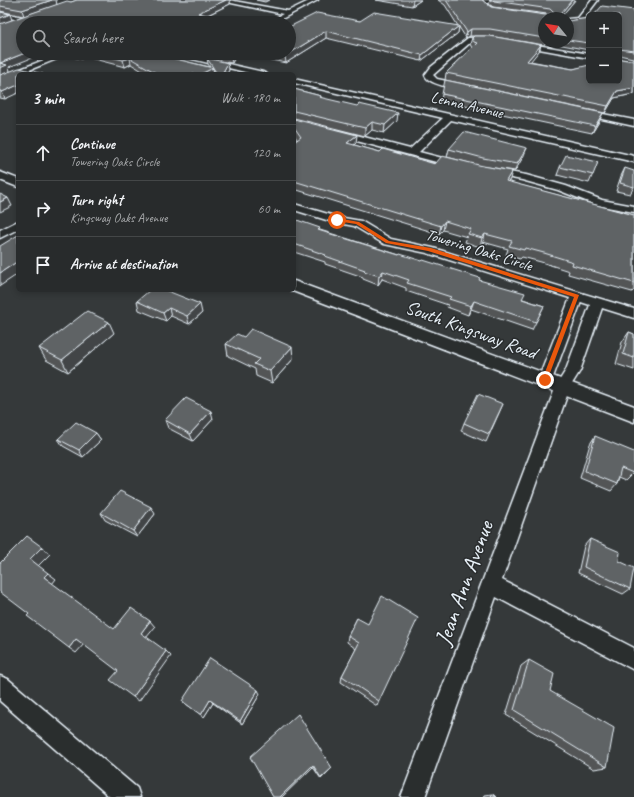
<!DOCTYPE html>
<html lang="en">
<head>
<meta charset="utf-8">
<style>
	:root { --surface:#282b2c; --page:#343738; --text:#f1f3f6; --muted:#a5a7a9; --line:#444748 }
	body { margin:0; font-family:Caveat,sans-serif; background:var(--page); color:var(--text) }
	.controls { position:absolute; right:12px; top:12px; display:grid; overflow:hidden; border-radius:6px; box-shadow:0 2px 6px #0003 }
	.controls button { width:36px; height:36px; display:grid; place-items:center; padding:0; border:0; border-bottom:1px solid var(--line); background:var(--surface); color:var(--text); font:20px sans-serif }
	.compass { position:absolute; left:538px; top:12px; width:36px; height:36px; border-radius:50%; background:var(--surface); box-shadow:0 2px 6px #0003; rotate:300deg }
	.stop { position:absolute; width:12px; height:12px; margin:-9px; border:3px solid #ea580c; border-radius:50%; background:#fff }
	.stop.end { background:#ea580c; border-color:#fff; box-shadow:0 1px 4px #0008 }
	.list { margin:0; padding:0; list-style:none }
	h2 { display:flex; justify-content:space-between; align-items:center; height:52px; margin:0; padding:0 16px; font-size:17px }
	h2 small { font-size:13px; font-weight:400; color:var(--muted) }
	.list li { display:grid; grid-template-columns:26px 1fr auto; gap:12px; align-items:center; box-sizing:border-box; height:56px; padding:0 16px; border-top:1px solid var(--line) }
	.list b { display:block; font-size:15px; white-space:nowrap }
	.list p { margin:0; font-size:13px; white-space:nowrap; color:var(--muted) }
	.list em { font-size:13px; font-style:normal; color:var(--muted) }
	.icon { flex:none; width:22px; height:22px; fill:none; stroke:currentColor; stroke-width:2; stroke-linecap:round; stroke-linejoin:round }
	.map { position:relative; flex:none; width:634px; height:797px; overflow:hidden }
	.search { position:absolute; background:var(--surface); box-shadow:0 2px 6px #0003; left:16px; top:16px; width:280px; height:44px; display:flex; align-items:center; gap:10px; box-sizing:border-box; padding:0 14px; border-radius:22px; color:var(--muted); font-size:15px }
	.panel { position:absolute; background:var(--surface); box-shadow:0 2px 6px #0003; left:16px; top:72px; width:280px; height:220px; border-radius:6px }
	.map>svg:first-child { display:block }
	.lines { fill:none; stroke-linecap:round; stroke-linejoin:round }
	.minor-casing { stroke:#e8f1f8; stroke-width:3 }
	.tertiary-casing { stroke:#e8f1f8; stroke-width:3 }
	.minor { fill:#2a2d2e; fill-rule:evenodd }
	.tertiary { fill:#2a2d2e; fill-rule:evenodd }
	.wall { fill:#525557; stroke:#e8f1f8 }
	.shaded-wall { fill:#424547; stroke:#e8f1f8 }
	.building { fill:#5f6365; stroke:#e8f1f8 }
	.route { fill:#ea580c }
	.labels { text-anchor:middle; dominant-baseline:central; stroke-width:3; stroke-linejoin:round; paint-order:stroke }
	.far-street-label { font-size:16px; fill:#e8f1f8; stroke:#2a2d2e }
	.street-label { font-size:19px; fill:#e8f1f8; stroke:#2a2d2e }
	.near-street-label { font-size:23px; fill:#e8f1f8; stroke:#2a2d2e }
</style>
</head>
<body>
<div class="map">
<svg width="634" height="797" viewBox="0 0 634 797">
	<rect width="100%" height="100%" fill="#35393a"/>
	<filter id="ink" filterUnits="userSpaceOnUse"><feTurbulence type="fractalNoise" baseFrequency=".025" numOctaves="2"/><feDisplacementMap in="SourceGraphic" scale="8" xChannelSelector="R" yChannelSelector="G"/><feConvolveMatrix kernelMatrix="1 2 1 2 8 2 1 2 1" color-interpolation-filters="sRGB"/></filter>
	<g filter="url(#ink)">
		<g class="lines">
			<g class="minor-casing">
				<g id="minor">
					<path d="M 217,0 L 229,0 L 288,11 L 311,0 L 318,0 L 274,23 L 266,23 L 283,14 Z"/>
					<path d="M 484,0 L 491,0 L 487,4 L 492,7 L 501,10 C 494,14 485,9 480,4 Z"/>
					<path d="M 592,0 L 598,0 L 582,21 L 568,23 L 568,19 L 578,18 Z"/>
					<path d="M 0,12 L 41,21 L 44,23 L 33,23 L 0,16 Z"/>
					<path d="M 468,38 L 492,37 L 495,39 L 492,41 L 472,41 L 433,75 L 437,79 L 466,85 L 466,89 C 457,90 427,84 425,75 L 431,67 Z"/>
					<path d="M 519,42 L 589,54 L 589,58 L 517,45 L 516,44 Z"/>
					<path d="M 62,53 L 71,53 L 0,82 L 0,77 Z"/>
					<path d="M 168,53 L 180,53 L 263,72 L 267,74 L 253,74 Z"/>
					<path d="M 294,79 L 634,156 L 634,162 L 451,120 L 419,152 L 462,163 L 464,165 L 462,167 L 459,168 L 334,135 L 333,133 L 337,130 L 410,149 L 443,118 L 294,83 Z"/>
					<path d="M 579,110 L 582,110 L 634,120 L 634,126 L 579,114 L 578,112 Z"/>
					<path d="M 492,169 L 526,175 L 566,186 L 602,200 L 634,206 L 634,212 L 596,205 L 558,190 L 522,180 L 489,174 L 487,172 Z"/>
					<path d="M 294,204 L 338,217 L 361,221 L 391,239 L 433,248 L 634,309 L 634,318 L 602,308 L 580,371 L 570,387 L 502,580 L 634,648 L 634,670 L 496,597 L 425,797 L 401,797 L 556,386 L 566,370 L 590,305 L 581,302 L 552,380 L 550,384 L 545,385 L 540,384 L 538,380 L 570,298 L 427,253 L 384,244 L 354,226 L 333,222 L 294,210 Z"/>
					<path d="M 18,221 L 18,229 L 0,238 L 0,230 Z"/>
					<path d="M 0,676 L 8,679 L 137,788 L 140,797 L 110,797 L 0,701 Z"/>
				</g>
			</g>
			<g class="tertiary-casing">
				<g id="tertiary">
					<path d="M 0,172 L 18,179 L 18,187 L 0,180 Z"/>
					<path d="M 294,281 L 634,406 L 634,422 L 290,290 L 294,290 Z"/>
				</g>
			</g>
			<use href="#minor" class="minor"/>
			<use href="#tertiary" class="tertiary"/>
		</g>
		<g class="wall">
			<path d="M 0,0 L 57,5 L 71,2 L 77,0 L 230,0 L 230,4 L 208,15 L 23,23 L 9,67 L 5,99 L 0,98 L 0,12 L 12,20 L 23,16 L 0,11 Z"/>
			<path d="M 256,0 L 269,0 L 265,2 Z"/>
			<path d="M 376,0 L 421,0 L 412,6 Z"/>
			<path d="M 438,0 L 482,0 L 491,7 L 545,15 L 547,14 L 493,7 L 489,4 L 490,0 L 575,0 L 560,18 L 544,18 L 544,42 L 568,42 L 568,21 L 589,18 L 589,50 L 546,42 L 544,45 L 489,36 L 470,36 L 466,38 L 459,27 L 458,33 L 421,61 L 326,38 L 286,63 L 237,53 L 232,63 L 220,61 L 228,63 L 229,70 L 227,73 L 231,74 L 147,74 L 131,64 L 125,67 L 86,57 L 81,59 L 68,56 L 67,53 L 159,53 L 156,54 L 210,67 L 208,64 L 207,58 L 216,60 L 215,53 L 289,53 L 289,27 L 360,21 L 458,26 L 445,5 Z"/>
			<path d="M 634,10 L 634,94 L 614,98 L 605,113 L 445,80 L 446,73 L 472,48 L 470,44 L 472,38 L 541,45 L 539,51 L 530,61 L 573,69 L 621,59 L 632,60 L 633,58 L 619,55 L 619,15 Z"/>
			<path d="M 294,89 L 321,96 L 321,98 L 397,121 L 384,133 L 372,130 L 365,136 L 294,118 Z"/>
			<path d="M 442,94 L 600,120 L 592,133 L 441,101 Z"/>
			<path d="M 294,119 L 356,143 L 354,145 L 380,152 L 510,179 L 508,182 L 634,215 L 634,290 L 632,292 L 568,274 L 569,271 L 541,262 L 522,257 L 520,259 L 506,255 L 508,249 L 483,242 L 480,247 L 465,242 L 467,237 L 443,230 L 439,234 L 294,189 L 294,142 L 297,139 L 294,135 Z"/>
			<path d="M 449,149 L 524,155 L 515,171 L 481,166 L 447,157 Z"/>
			<path d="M 598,162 L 589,183 L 557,175 L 560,167 Z"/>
			<path d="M 625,168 L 634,187 L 630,194 L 616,191 L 621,176 Z"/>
			<path d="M 294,219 L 320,230 L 479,280 L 523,299 L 544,306 L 532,330 L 471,309 L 468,315 L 447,307 L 448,305 L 406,291 L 406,288 L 382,279 L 378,285 L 363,279 L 363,277 L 325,264 L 325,262 L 294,252 Z"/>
			<path d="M 137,301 L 202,313 L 189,324 L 171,316 L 166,321 L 139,310 Z"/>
			<path d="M 629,332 L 634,334 L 634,370 L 616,364 L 622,342 Z"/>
			<path d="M 114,333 L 68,372 L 46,360 L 39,348 Z"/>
			<path d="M 226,344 L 293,359 L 272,383 L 256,376 L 255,369 L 228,356 Z"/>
			<path d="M 503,404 L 486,442 L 461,431 L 464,423 Z"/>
			<path d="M 213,419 L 193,441 L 168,428 L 165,420 Z"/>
			<path d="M 96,433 L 101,440 L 83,457 L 63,446 L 58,439 Z"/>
			<path d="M 595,436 L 633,473 L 626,480 L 619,477 L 617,484 L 611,491 L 580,478 L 590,444 Z"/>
			<path d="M 101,513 L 155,514 L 137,537 L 105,520 Z"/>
			<path d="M 590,539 L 619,561 L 630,589 L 623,594 L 578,573 L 584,546 Z"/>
			<path d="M 357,618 L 379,701 L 377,706 L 341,682 L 342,676 L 356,649 L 347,642 L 348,636 Z"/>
			<path d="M 529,660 L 550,691 L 607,767 L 594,769 L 506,715 L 521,666 Z"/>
			<path d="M 260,694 L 242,724 L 213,703 L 204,717 L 182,701 Z"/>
			<path d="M 250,757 L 332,768 L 321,779 L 313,767 Z"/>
			<path d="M 492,794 L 497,797 L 484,797 L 485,795 Z"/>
		</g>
		<g class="shaded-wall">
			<path d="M 52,0 L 56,0 L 57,5 L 24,16 L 22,10 Z"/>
			<path d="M 226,0 L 230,0 L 230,4 L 199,19 L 198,13 Z"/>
			<path d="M 413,0 L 421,0 L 412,6 Z"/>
			<path d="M 572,0 L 575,0 L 560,18 L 557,18 Z"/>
			<path d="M 10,14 L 12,20 L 0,25 L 0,18 Z"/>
			<path d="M 237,21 L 237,23 L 232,23 Z"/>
			<path d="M 459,26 L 458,33 L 421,61 L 422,55 Z"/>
			<path d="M 471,29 L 470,36 L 466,38 L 467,32 Z"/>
			<path d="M 326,31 L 326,38 L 286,63 L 285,56 Z"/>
			<path d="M 541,45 L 539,51 L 526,67 L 527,61 Z"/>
			<path d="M 25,53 L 44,53 L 9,67 L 10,71 L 0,76 L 0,63 Z"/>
			<path d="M 79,53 L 85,53 L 86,57 L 81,59 Z"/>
			<path d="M 233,53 L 237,53 L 232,63 L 231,57 Z"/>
			<path d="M 130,58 L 131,64 L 125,67 L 123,60 Z"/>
			<path d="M 228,63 L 229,70 L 227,74 L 223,72 Z"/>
			<path d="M 213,68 L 214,74 L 201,74 Z"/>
			<path d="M 18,85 L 18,93 L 5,99 L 2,92 Z"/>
			<path d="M 634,88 L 634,93 L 633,94 L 614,98 L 605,113 L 608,106 L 617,91 Z"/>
			<path d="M 398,113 L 397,121 L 384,133 L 385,125 Z"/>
			<path d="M 603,113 L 600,120 L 592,133 L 595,126 Z"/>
			<path d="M 372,122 L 372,130 L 365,136 L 365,128 Z"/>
			<path d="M 357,135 L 356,143 L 347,151 L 347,143 Z"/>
			<path d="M 527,148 L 524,155 L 515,171 L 517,164 Z"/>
			<path d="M 512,171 L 510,179 L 504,189 L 506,181 Z"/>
			<path d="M 8,198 L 12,206 L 0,212 L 0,202 Z"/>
			<path d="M 445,221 L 443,230 L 439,234 L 441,226 Z"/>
			<path d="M 485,234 L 483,242 L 480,247 L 482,238 Z"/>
			<path d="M 18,261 L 18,274 L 0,286 L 0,273 Z"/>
			<path d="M 383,271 L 382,279 L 378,285 L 379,276 Z"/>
			<path d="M 474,301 L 471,309 L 468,315 L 471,306 Z"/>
			<path d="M 200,304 L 202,313 L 189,324 L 187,316 Z"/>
			<path d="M 169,308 L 171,316 L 166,321 L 163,313 Z"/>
			<path d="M 109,322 L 114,333 L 68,372 L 62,360 Z"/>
			<path d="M 292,347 L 293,359 L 272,383 L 270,371 Z"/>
			<path d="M 211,411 L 213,419 L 193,441 L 190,434 Z"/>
			<path d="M 96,433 L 101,440 L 83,457 L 79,450 Z"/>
			<path d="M 151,507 L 155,514 L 137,537 L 133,531 Z"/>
			<path d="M 42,547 L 50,554 L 38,566 L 30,559 Z"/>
			<path d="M 48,573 L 56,579 L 52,584 L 44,577 Z"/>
			<path d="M 150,621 L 155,627 L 146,638 L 141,633 Z"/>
			<path d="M 76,639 L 84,644 L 76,653 L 69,648 Z"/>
			<path d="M 166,651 L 171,656 L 139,701 L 133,697 Z"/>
			<path d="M 258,690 L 260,694 L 242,724 L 240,721 Z"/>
			<path d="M 210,700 L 213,703 L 204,717 L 201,715 Z"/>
			<path d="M 313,765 L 313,767 L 282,797 L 280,797 Z"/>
		</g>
		<g class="building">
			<path d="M 0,0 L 52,0 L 22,10 L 0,6 Z"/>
			<path d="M 77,0 L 226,0 L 198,13 L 237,21 L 232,23 L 23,23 L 23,53 L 25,53 L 0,63 L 7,65 L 0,68 L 0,24 L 67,1 L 71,2 Z"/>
			<path d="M 446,0 L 482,0 L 491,7 L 545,15 L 554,13 L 550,9 L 494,1 L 493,0 L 572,0 L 557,18 L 544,18 L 544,38 L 490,29 L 471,29 L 467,32 Z"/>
			<path d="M 602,6 L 634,10 L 634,51 L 619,49 L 619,15 L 594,15 Z"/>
			<path d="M 0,12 L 10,14 L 0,18 Z"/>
			<path d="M 374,12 L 459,26 L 422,55 L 326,31 L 285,56 L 269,53 L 289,53 L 289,27 L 317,13 L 360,21 Z"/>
			<path d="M 589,18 L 589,43 L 568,40 L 568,21 Z"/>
			<path d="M 474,36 L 490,36 L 541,45 L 527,61 L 573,69 L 589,65 L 589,81 L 619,81 L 619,58 L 620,57 L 621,59 L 634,61 L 634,88 L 617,91 L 608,106 L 446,73 L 477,43 L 474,42 L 472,38 Z"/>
			<path d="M 94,53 L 151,53 L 213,68 L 201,74 L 158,74 L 130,58 L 123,60 Z"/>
			<path d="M 215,53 L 233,53 L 231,57 Z"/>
			<path d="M 207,58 L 228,63 L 223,72 L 231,74 L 217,74 Z"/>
			<path d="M 19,68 L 43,74 L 18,74 L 18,85 L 2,92 L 0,91 L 0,75 Z"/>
			<path d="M 445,80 L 603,113 L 595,126 L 442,94 Z"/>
			<path d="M 294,89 L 321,96 L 319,97 L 357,106 L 359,104 L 398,113 L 385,125 L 372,122 L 365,128 L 294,111 Z"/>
			<path d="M 294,119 L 357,135 L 347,143 L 380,152 L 383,149 L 435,164 L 442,156 L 483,166 L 512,171 L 506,181 L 634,215 L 634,283 L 572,265 L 573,262 L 544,253 L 525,248 L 524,250 L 509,246 L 512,241 L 485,234 L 482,238 L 468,234 L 471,229 L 445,221 L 441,226 L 294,181 L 294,142 L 301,137 L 294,127 Z"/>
			<path d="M 464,132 L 527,148 L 517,164 L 483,158 L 449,149 Z"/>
			<path d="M 566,155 L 598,162 L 593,175 L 560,167 Z"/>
			<path d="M 625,168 L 634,171 L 634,187 L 620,183 Z"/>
			<path d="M 0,194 L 8,198 L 0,202 Z"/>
			<path d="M 294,219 L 320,228 L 318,230 L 399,255 L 400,254 L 422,261 L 423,260 L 480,278 L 479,280 L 525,293 L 522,299 L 544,306 L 536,322 L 474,301 L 471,306 L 449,299 L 451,297 L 407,283 L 409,280 L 383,271 L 379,276 L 364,271 L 365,270 L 325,256 L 326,255 L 294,244 Z"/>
			<path d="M 18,235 L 18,261 L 0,273 L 0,246 Z"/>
			<path d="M 150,290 L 165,290 L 200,304 L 187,316 L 169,308 L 163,313 L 137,301 Z"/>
			<path d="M 87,311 L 109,322 L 62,360 L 39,348 Z"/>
			<path d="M 251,329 L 292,347 L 270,371 L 254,364 L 259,359 L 226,344 L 237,334 L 244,337 Z"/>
			<path d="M 629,332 L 634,334 L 634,358 L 623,354 Z"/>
			<path d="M 478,394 L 503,404 L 489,434 L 464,423 Z"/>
			<path d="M 186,398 L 211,411 L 190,434 L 165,420 Z"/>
			<path d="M 76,422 L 96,433 L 79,450 L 58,439 Z"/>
			<path d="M 595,436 L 634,452 L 634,468 L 633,473 L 621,468 L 617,484 L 585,471 Z"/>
			<path d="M 120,491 L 151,507 L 133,531 L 101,513 Z"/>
			<path d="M 27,536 L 42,547 L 30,559 L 48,573 L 44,577 L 114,629 L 131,608 L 150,621 L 141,633 L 166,651 L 133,697 L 110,680 L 118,671 L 76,639 L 69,648 L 27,616 L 29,614 L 0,592 L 0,563 Z"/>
			<path d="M 590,539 L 620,552 L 619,561 L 634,568 L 630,589 L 584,567 Z"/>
			<path d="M 382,596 L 418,618 L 379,701 L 342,676 L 359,643 L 348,636 L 357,618 L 368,624 Z"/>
			<path d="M 210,658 L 258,690 L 240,721 L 210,700 L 201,715 L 182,701 Z"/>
			<path d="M 529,660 L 554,674 L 550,691 L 614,728 L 607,767 L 514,710 Z"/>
			<path d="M 298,714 L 332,768 L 321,778 L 313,765 L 280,797 L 273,797 L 250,757 Z"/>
			<path d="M 492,794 L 497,797 L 491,797 Z"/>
		</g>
	</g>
	<path class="route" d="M 337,218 L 359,222 L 389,241 L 431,248 L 579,295 L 547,381 L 545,382 L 542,380 L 574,297 L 428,251 L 386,243 L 356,224 L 336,221 Z"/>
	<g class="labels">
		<g class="far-street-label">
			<text transform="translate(467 105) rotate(13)">Lenna Avenue</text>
			<text transform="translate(479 250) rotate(17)">Towering Oaks Circle</text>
		</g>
		<g class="street-label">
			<text transform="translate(471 330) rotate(20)">South Kingsway Road</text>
		</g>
		<g class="near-street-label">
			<text transform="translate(464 583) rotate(-70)">Jean Ann Avenue</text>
		</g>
	</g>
</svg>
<div class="controls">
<button>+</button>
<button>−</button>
</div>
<svg class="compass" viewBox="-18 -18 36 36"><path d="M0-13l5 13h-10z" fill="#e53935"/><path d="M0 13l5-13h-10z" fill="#a5a7a9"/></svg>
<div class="stop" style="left:337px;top:220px"></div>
<div class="stop end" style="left:545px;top:380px"></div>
<div class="search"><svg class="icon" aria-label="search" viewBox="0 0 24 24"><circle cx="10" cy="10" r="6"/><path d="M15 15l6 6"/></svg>Search here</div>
<section class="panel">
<h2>3 min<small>Walk · 180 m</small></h2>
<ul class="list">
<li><svg class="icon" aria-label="ahead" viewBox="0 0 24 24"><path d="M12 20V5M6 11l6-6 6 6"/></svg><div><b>Continue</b><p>Towering Oaks Circle</p></div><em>120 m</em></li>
<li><svg class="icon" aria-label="right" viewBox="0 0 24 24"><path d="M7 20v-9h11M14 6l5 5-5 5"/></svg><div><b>Turn right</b><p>Kingsway Oaks Avenue</p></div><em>60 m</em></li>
<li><svg class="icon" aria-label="arrive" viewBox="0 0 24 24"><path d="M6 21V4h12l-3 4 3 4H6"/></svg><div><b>Arrive at destination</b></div></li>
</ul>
</section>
</div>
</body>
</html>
